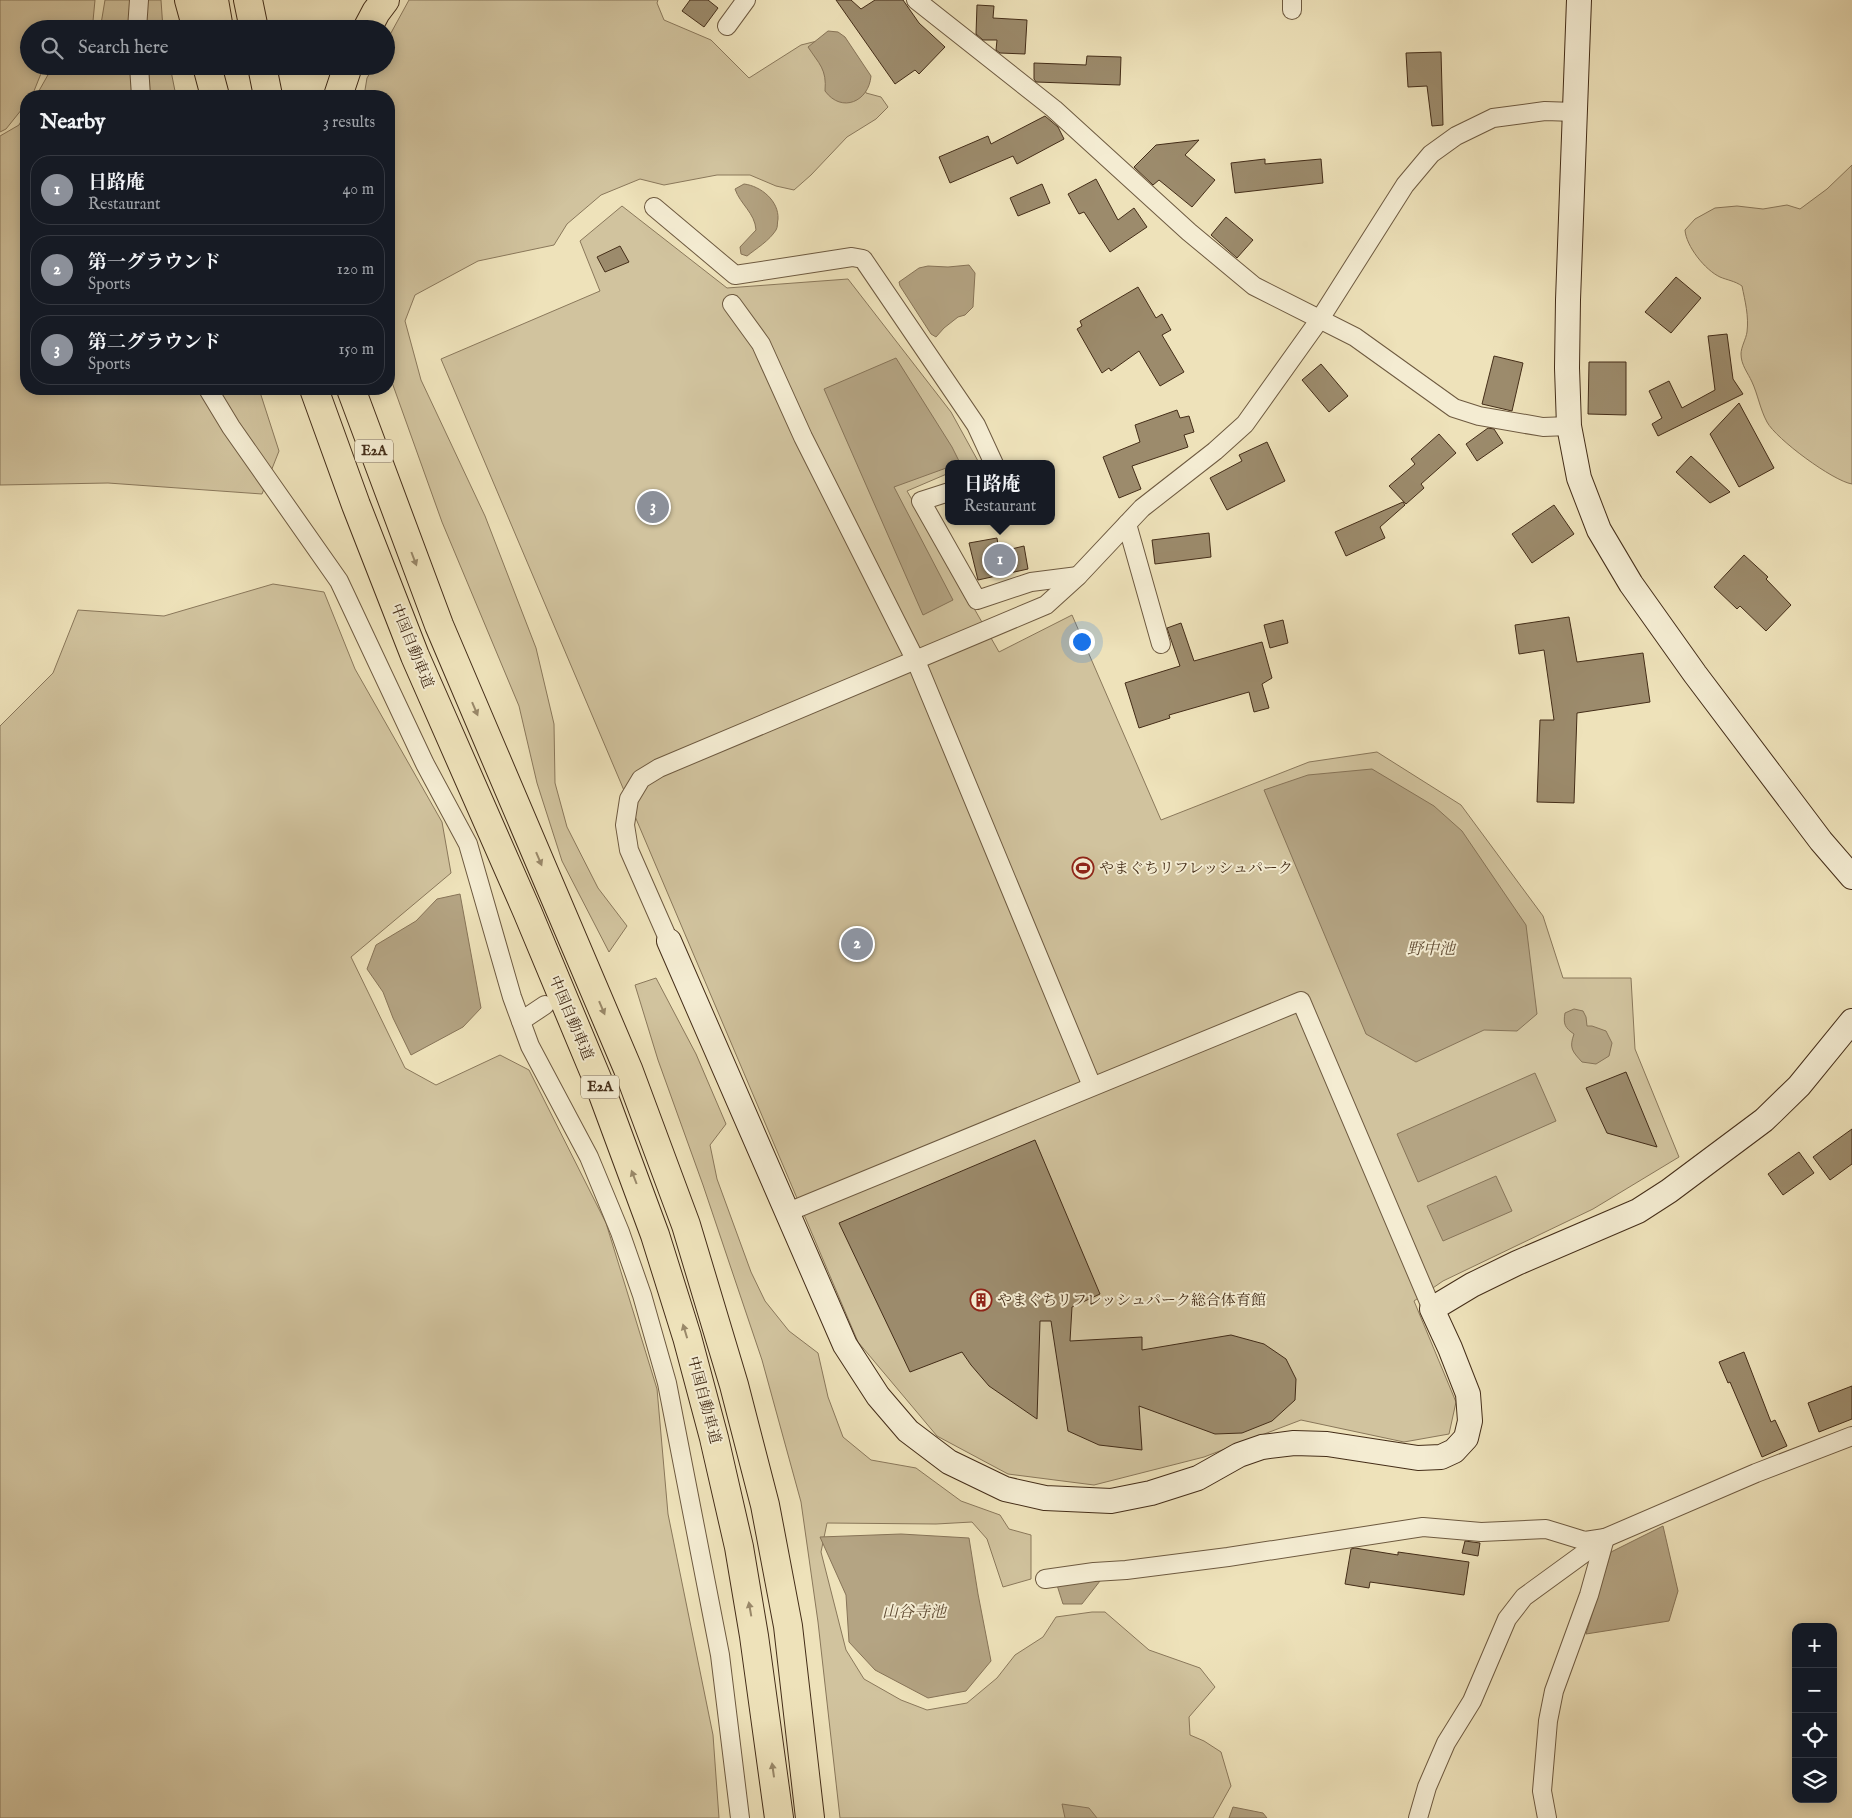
<!DOCTYPE html>
<html lang="en">
<head>
<meta charset="utf-8">
<style>
	:root { --surface:#171b24; --page:#20242c; --text:#f1f3f6; --muted:#9ea1a6; --line:#363941; --accent:#8c9099 }
	body { margin:0; font-family:"IM FELL English","Noto Serif JP",serif; background:var(--page); color:var(--text) }
	.controls { position:absolute; right:15px; bottom:15px; display:grid; overflow:hidden; border-radius:10px; box-shadow:0 2px 12px #0003 }
	.controls button { width:45px; height:45px; display:grid; place-items:center; padding:0; border:0; border-bottom:1px solid var(--line); background:var(--surface); color:var(--text); font:25px sans-serif }
	.you { position:absolute; left:1081px; top:641px; width:18px; height:18px; margin:-12px; border:4px solid #fff; border-radius:50%; background:#1a73e8; box-shadow:0 0 0 8px #1a73e833 }
	.badge { display:grid; place-items:center; width:32px; height:32px; border-radius:50%; background:var(--accent); color:#fff; font-size:16px; font-weight:700 }
	.pin { position:absolute; translate:-50% -50%; border:2px solid #fff; box-shadow:0 1px 5px #0006 }
	.popup { position:absolute; left:945px; top:460px; width:110px; height:65px; box-sizing:border-box; display:grid; place-content:center; border-radius:10px; background:var(--surface); filter:drop-shadow(0 1px 4px #0005); font-size:16px; white-space:nowrap; color:var(--muted) }
	.popup b { font-size:19px; color:var(--text) }
	.popup::after { content:''; position:absolute; left:50%; top:100%; margin-left:-10px; border:10px solid transparent; border-top-color:var(--surface) }
	.list { margin:0; padding:0; list-style:none }
	h2 { display:flex; justify-content:space-between; align-items:center; height:65px; margin:0; padding:0 20px; font-size:21px }
	h2 small { font-size:16px; font-weight:400; color:var(--muted) }
	.list li { display:grid; grid-template-columns:32px 1fr auto; gap:15px; align-items:center; box-sizing:border-box; height:70px; margin:0 10px 10px; padding:0 10px; border:1px solid var(--line); border-radius:20px }
	.list b { display:block; font-size:19px; white-space:nowrap }
	.list p { margin:0; font-size:16px; white-space:nowrap; color:var(--muted) }
	.list em { font-size:16px; font-style:normal; color:var(--muted) }
	.icon { flex:none; width:28px; height:28px; fill:none; stroke:currentColor; stroke-width:2; stroke-linecap:round; stroke-linejoin:round }
	.map { position:relative; flex:none; width:1852px; height:1818px; overflow:hidden }
	.search { position:absolute; background:var(--surface); box-shadow:0 2px 12px #0003; left:20px; top:20px; width:375px; height:55px; display:flex; align-items:center; gap:12px; box-sizing:border-box; padding:0 18px; border-radius:28px; color:var(--muted); font-size:19px }
	.panel { position:absolute; background:var(--surface); box-shadow:0 2px 12px #0003; left:20px; top:90px; width:375px; height:305px; border-radius:20px }
	.map>svg:first-child { display:block }
	.green { fill:#d1c39e; stroke:#8a785b }
	.water { fill:#b4a483; stroke:#877458 }
	.building { fill:#9c8b6c; stroke:#442d18 }
	.lines { fill:none; stroke-linecap:round; stroke-linejoin:round }
	.street-casing { stroke:#6e5a40; stroke-width:20 }
	.secondary-casing { stroke:#442d18; stroke-width:26 }
	.highway-casing { stroke:#442d18; stroke-width:30 }
	.street { stroke:#f4ecd2; stroke-width:18 }
	.secondary { stroke:#f4ecd2; stroke-width:24 }
	.highway { stroke:#eee2ba; stroke-width:28 }
	.oneway { fill:#998869 }
	.labels { text-anchor:middle; dominant-baseline:central; stroke-width:4; stroke-linejoin:round; paint-order:stroke }
	.shield { fill:#f4ecd2; stroke:#796650; stroke-width:1 }
	.shield-label { font-size:14px; font-weight:bold; fill:#442d18 }
	.street-label { font-size:15px; fill:#442d18; stroke:#f4ecd2 }
	.poi-label { font-size:15px; fill:#442d18; stroke:#f4ecd2; text-anchor:start }
	.water-label { font-size:16px; font-style:italic; fill:#604b33; stroke:#f4ecd2 }
</style>
</head>
<body>
<div class="map">
<svg width="1852" height="1818" viewBox="0 0 1852 1818">
	<rect width="100%" height="100%" fill="#eee2ba"/>
	<filter id="stains"><feTurbulence type="fractalNoise" baseFrequency=".004" numOctaves="4"/><feColorMatrix values="0 0 0 0 .2 0 0 0 0 .09 0 0 0 0 .02 0 0 0 .5 -.17"/></filter>
	<radialGradient id="worn" r=".72"><stop offset=".6" stop-color="#630" stop-opacity="0"/><stop offset="1" stop-color="#630" stop-opacity=".3"/></radialGradient>
	<g class="green">
		<path d="M 0,0 L 95,0 L 93,21 L 82,29 L 29,29 L 29,66 L 44,66 L 32,96 L 26,96 L 26,104 L 6,129 L 0,132 Z"/>
		<path d="M 105,0 L 161,0 L 163,29 L 95,29 L 101,24 Z"/>
		<path d="M 409,0 L 658,0 L 657,3 L 664,20 L 711,40 L 749,78 L 801,45 L 837,36 L 859,67 L 866,93 L 881,97 L 888,107 L 876,119 L 847,137 L 811,175 L 794,190 L 776,186 L 750,175 L 717,175 L 664,185 L 640,179 L 601,195 L 567,224 L 554,245 L 478,261 L 415,295 L 405,321 L 421,380 L 485,516 L 536,648 L 554,724 L 555,783 L 567,827 L 598,888 L 627,926 L 609,952 L 562,861 L 537,783 L 519,706 L 442,522 L 389,374 L 389,96 L 364,96 L 367,78 L 374,66 L 386,66 L 386,42 Z"/>
		<path d="M 53,66 L 170,66 L 176,96 L 36,96 Z"/>
		<path d="M 26,112 L 26,389 L 259,389 L 279,451 L 262,494 L 108,483 L 0,485 L 0,136 L 19,125 Z"/>
		<path d="M 1852,165 L 1852,484 C 1833,481 1776,439 1767,422 C 1760,409 1758,395 1752,382 C 1748,373 1741,365 1741,354 C 1741,347 1746,339 1747,332 C 1749,316 1745,301 1742,286 C 1735,281 1727,280 1720,277 C 1705,270 1686,246 1685,230 L 1695,219 L 1715,208 L 1737,206 L 1763,209 L 1787,205 L 1800,209 L 1827,189 Z"/>
		<path d="M 622,206 L 727,288 L 848,279 L 951,412 L 978,461 L 972,464 L 949,464 L 949,473 L 907,491 L 999,652 L 1072,615 L 1161,820 L 1309,762 L 1377,752 L 1461,805 L 1543,916 L 1563,978 L 1631,978 L 1635,1049 L 1679,1157 L 1593,1209 L 1443,1281 L 1414,1301 L 1456,1402 L 1449,1434 L 1404,1442 L 1301,1420 L 1204,1457 L 1094,1485 L 1008,1474 L 937,1436 L 858,1342 L 441,359 L 600,291 L 580,241 Z"/>
		<path d="M 273,584 L 324,592 L 355,669 L 442,822 L 451,873 L 351,957 L 405,1068 L 436,1085 L 500,1055 L 529,1070 L 606,1223 L 657,1389 L 668,1514 L 713,1735 L 719,1818 L 0,1818 L 0,726 L 53,673 L 78,610 L 164,616 Z"/>
		<path d="M 656,978 L 696,1054 L 726,1124 L 710,1145 L 717,1179 L 751,1272 L 765,1301 L 789,1331 L 818,1353 L 828,1397 L 843,1437 L 871,1460 L 916,1468 L 961,1501 L 1000,1515 L 1009,1529 L 1031,1535 L 1031,1579 L 1003,1587 L 987,1539 L 972,1522 L 936,1524 L 827,1523 L 821,1552 L 846,1650 L 864,1679 L 901,1700 L 927,1710 L 967,1703 L 997,1678 L 1015,1655 L 1043,1637 L 1056,1617 L 1092,1612 L 1105,1612 L 1149,1650 L 1200,1668 L 1215,1687 L 1189,1717 L 1190,1735 L 1204,1741 L 1221,1752 L 1231,1786 L 1213,1818 L 840,1818 L 818,1622 L 801,1502 L 762,1360 L 703,1185 L 658,1060 L 635,985 Z"/>
	</g>
	<g class="water">
		<path d="M 828,31 L 838,32 L 845,37 L 871,76 C 869,101 842,114 825,91 C 827,69 819,64 808,47 Z"/>
		<path d="M 744,184 C 761,186 779,201 778,219 C 777,223 778,227 776,230 C 769,241 757,248 747,256 L 741,254 L 740,247 L 756,230 C 755,213 740,204 735,189 Z"/>
		<path d="M 969,265 L 975,273 L 973,307 L 965,315 L 958,317 L 944,328 L 936,337 L 931,334 L 900,286 L 899,282 L 919,268 L 928,266 L 948,267 Z"/>
		<path d="M 896,358 L 952,447 L 960,463 L 949,464 L 949,467 L 894,487 L 953,600 L 923,615 L 824,389 Z"/>
		<path d="M 1372,769 L 1434,806 L 1462,831 L 1526,925 L 1537,1014 L 1517,1031 L 1484,1030 L 1416,1062 L 1366,1034 L 1264,790 L 1308,775 Z"/>
		<path d="M 460,894 L 481,1008 L 463,1027 L 411,1055 L 393,1018 L 383,992 L 367,969 L 376,945 L 416,921 L 437,899 Z"/>
		<path d="M 1574,1009 L 1583,1011 L 1586,1017 L 1587,1026 L 1592,1026 L 1606,1031 L 1612,1043 L 1609,1056 L 1596,1064 L 1582,1062 C 1572,1051 1569,1048 1574,1034 C 1565,1028 1563,1024 1565,1013 Z"/>
		<path d="M 1535,1073 L 1556,1121 L 1418,1182 L 1397,1134 Z"/>
		<path d="M 1496,1176 L 1512,1211 L 1443,1241 L 1427,1206 Z"/>
		<path d="M 1663,1526 L 1678,1591 L 1669,1621 L 1586,1634 L 1611,1552 Z"/>
		<path d="M 901,1534 L 969,1538 L 978,1594 L 991,1661 L 966,1691 L 928,1698 L 875,1670 L 849,1642 L 846,1595 L 820,1537 Z"/>
		<path d="M 1100,1581 L 1082,1604 L 1063,1604 L 1056,1582 Z"/>
		<path d="M 1062,1804 L 1089,1808 L 1097,1818 L 1065,1818 Z"/>
		<path d="M 1233,1807 L 1263,1813 L 1267,1818 L 1229,1818 Z"/>
	</g>
	<g class="building">
		<path d="M 690,0 L 708,0 L 718,8 L 704,27 L 682,11 Z"/>
		<path d="M 836,0 L 851,0 L 861,9 L 875,0 L 903,0 L 919,23 L 945,47 L 919,74 L 915,70 L 895,84 Z"/>
		<path d="M 977,5 L 994,6 L 993,18 L 1027,20 L 1025,54 L 1000,53 L 996,50 L 997,40 L 983,40 L 976,34 Z"/>
		<path d="M 1441,52 L 1443,125 L 1432,126 L 1427,86 L 1408,87 L 1406,53 Z"/>
		<path d="M 1087,56 L 1121,57 L 1120,85 L 1036,82 L 1034,79 L 1034,63 L 1086,65 Z"/>
		<path d="M 1045,116 L 1058,127 L 1064,139 L 1017,164 L 1013,156 L 950,183 L 939,157 L 988,136 L 991,144 Z"/>
		<path d="M 1199,140 L 1185,155 L 1215,180 L 1192,207 L 1159,180 L 1153,185 L 1134,167 L 1156,145 Z"/>
		<path d="M 1265,159 L 1265,164 L 1321,159 L 1323,183 L 1235,193 L 1231,163 Z"/>
		<path d="M 1096,179 L 1118,220 L 1134,208 L 1147,227 L 1110,252 L 1084,212 L 1079,214 L 1068,194 Z"/>
		<path d="M 1042,184 L 1050,203 L 1018,216 L 1010,198 Z"/>
		<path d="M 1226,217 L 1253,240 L 1237,258 L 1211,235 Z"/>
		<path d="M 620,246 L 629,262 L 605,272 L 597,257 Z"/>
		<path d="M 1676,277 L 1701,298 L 1671,333 L 1645,312 Z"/>
		<path d="M 1138,287 L 1156,318 L 1162,314 L 1171,330 L 1162,335 L 1184,372 L 1160,386 L 1139,351 L 1111,371 L 1109,368 L 1102,373 L 1077,329 L 1082,326 L 1080,321 Z"/>
		<path d="M 1727,334 L 1733,379 L 1743,394 L 1658,436 L 1652,424 L 1662,418 L 1649,391 L 1669,381 L 1682,408 L 1715,390 L 1708,336 Z"/>
		<path d="M 1494,356 L 1523,363 L 1512,411 L 1482,404 Z"/>
		<path d="M 1589,362 L 1626,362 L 1626,415 L 1588,414 Z"/>
		<path d="M 1321,364 L 1348,396 L 1329,412 L 1302,380 Z"/>
		<path d="M 1739,403 L 1774,468 L 1739,487 L 1710,434 Z"/>
		<path d="M 1177,410 L 1180,418 L 1189,416 L 1194,432 L 1184,435 L 1188,447 L 1132,466 L 1141,489 L 1119,498 L 1103,457 L 1140,442 L 1135,425 Z"/>
		<path d="M 1488,428 L 1494,429 L 1503,443 L 1477,461 L 1466,444 Z"/>
		<path d="M 1439,434 L 1456,453 L 1421,484 L 1424,488 L 1406,504 L 1389,486 L 1415,464 L 1411,459 Z"/>
		<path d="M 1267,442 L 1285,481 L 1227,510 L 1210,478 L 1242,461 L 1239,455 Z"/>
		<path d="M 1691,456 L 1730,492 L 1710,503 L 1676,472 Z"/>
		<path d="M 1403,502 L 1405,505 L 1380,527 L 1385,538 L 1346,556 L 1335,532 Z"/>
		<path d="M 1554,505 L 1574,534 L 1532,563 L 1512,534 Z"/>
		<path d="M 1209,533 L 1211,557 L 1155,564 L 1152,540 Z"/>
		<path d="M 997,538 L 999,552 L 1024,546 L 1028,569 L 978,580 L 969,543 Z"/>
		<path d="M 1744,555 L 1768,577 L 1766,579 L 1791,605 L 1766,631 L 1740,606 L 1737,609 L 1714,587 Z"/>
		<path d="M 1569,617 L 1577,662 L 1643,653 L 1650,702 L 1577,713 L 1574,803 L 1537,802 L 1540,720 L 1554,720 L 1544,650 L 1519,654 L 1515,625 Z"/>
		<path d="M 1283,620 L 1288,643 L 1270,648 L 1264,625 Z"/>
		<path d="M 1181,623 L 1194,661 L 1262,642 L 1272,678 L 1262,684 L 1269,708 L 1254,712 L 1249,692 L 1169,715 L 1170,718 L 1139,728 L 1125,683 L 1180,666 L 1167,628 Z"/>
		<path d="M 1626,1072 L 1657,1147 L 1607,1133 L 1586,1088 Z"/>
		<path d="M 1852,1129 L 1852,1164 L 1830,1180 L 1813,1157 Z"/>
		<path d="M 1035,1140 L 1100,1294 L 1072,1307 L 1070,1341 L 1142,1337 L 1142,1350 L 1231,1335 L 1264,1344 L 1286,1359 L 1296,1379 L 1295,1400 L 1272,1421 L 1242,1433 L 1215,1434 L 1139,1406 L 1142,1450 L 1099,1445 L 1068,1431 L 1051,1321 L 1040,1321 L 1037,1419 L 989,1386 L 971,1365 L 962,1352 L 910,1372 L 839,1223 Z"/>
		<path d="M 1799,1152 L 1814,1173 L 1783,1195 L 1768,1174 Z"/>
		<path d="M 1744,1352 L 1771,1422 L 1775,1420 L 1787,1446 L 1762,1457 L 1730,1382 L 1728,1383 L 1719,1362 Z"/>
		<path d="M 1852,1386 L 1852,1419 L 1819,1432 L 1808,1403 Z"/>
		<path d="M 1465,1541 L 1480,1543 L 1478,1556 L 1462,1553 Z"/>
		<path d="M 1355,1548 L 1398,1555 L 1398,1552 L 1469,1562 L 1464,1595 L 1370,1582 L 1369,1588 L 1345,1584 L 1351,1549 Z"/>
	</g>
	<g class="lines">
		<g class="street-casing">
			<g id="street">
				<path d="M 916,0 L 1054,109 L 1189,232 L 1254,286 L 1355,337 L 1454,408 L 1479,416 L 1543,427 L 1569,426"/>
				<path d="M 1292,10 L 1292,0"/>
				<path d="M 727,26 L 746,0"/>
				<path d="M 137,29 L 139,0"/>
				<path d="M 139,66 L 141,96"/>
				<path d="M 654,207 L 735,275 L 852,257 L 863,259 L 976,425 L 994,464"/>
				<path d="M 732,304 L 761,344 L 803,437 L 916,661 L 1092,1086"/>
				<path d="M 208,389 L 231,427 L 339,581 L 425,764 L 468,844 L 512,997 L 530,1046 L 589,1157 L 620,1232 L 642,1295 L 667,1383 L 720,1655 L 740,1818"/>
				<path d="M 949,492 L 921,501 L 977,600 L 1031,582 L 1078,576"/>
				<path d="M 1127,524 L 1161,644"/>
				<path d="M 669,941 L 629,850 L 625,825 L 629,799 L 641,779 L 659,768 L 1046,605 L 1078,576 L 1142,508 L 1215,451 L 1245,424 L 1320,319 L 1405,185 L 1431,154 L 1456,136 L 1493,118 L 1545,111 L 1575,112"/>
				<path d="M 521,1021 L 545,1005"/>
				<path d="M 788,1212 L 1301,1001 L 1432,1309"/>
				<path d="M 1045,1579 L 1094,1572 L 1126,1570 L 1228,1557 L 1423,1527 L 1481,1532 L 1546,1529 L 1585,1541 L 1605,1538 L 1589,1595 L 1554,1691 L 1548,1721 L 1542,1791 L 1547,1818"/>
				<path d="M 1418,1818 L 1427,1787 L 1446,1743 L 1472,1701 L 1507,1619 L 1524,1597 L 1605,1538 L 1756,1473 L 1852,1436"/>
			</g>
		</g>
		<g class="secondary-casing">
			<g id="secondary">
				<path d="M 1579,0 L 1568,300 L 1567,368 L 1569,426 L 1579,478 L 1599,530 L 1631,584 L 1695,674 L 1821,841 L 1852,877"/>
				<path d="M 669,941 L 845,1345 L 878,1396 L 908,1431 L 949,1462 L 1005,1489 L 1045,1498 L 1111,1501 L 1151,1493 L 1198,1478 L 1239,1455 L 1262,1447 L 1294,1443 L 1327,1444 L 1418,1458 L 1441,1457 L 1454,1451 L 1466,1438 L 1470,1421 L 1468,1394 L 1450,1348 L 1432,1309 L 1472,1285 L 1517,1263 L 1638,1211 L 1669,1191 L 1764,1120 L 1799,1086 L 1852,1021"/>
			</g>
		</g>
		<g class="highway-casing">
			<g id="highway">
				<path d="M 189,0 L 197,29"/>
				<path d="M 214,0 L 219,29"/>
				<path d="M 248,0 L 254,29"/>
				<path d="M 367,29 L 376,12 L 385,0"/>
				<path d="M 207,66 L 215,96"/>
				<path d="M 262,66 L 268,96"/>
				<path d="M 338,96 L 348,66"/>
				<path d="M 314,389 L 356,505 L 415,656 L 527,911 L 598,1081 L 655,1235 L 687,1337 L 714,1438 L 739,1547 L 754,1636 L 779,1818"/>
				<path d="M 351,389 L 439,625 L 628,1069 L 686,1225 L 734,1385 L 765,1505 L 788,1626 L 810,1818"/>
			</g>
		</g>
		<use href="#street" class="street"/>
		<use href="#secondary" class="secondary"/>
		<use href="#highway" class="highway"/>
	</g>
	<defs><path id="oneway-solid" d="M-6-.8H1V-3.2L6.5 0L1 3.2V.8H-6Z" transform="scale(1.25)"/></defs>
	<g class="oneway">
		<use href="#oneway-solid" transform="translate(414 559) rotate(69)"/>
		<use href="#oneway-solid" transform="translate(475 709) rotate(67)"/>
		<use href="#oneway-solid" transform="translate(539 859) rotate(67)"/>
		<use href="#oneway-solid" transform="translate(602 1008) rotate(67)"/>
		<use href="#oneway-solid" transform="translate(634 1177) rotate(-111)"/>
		<use href="#oneway-solid" transform="translate(685 1331) rotate(-107)"/>
		<use href="#oneway-solid" transform="translate(750 1609) rotate(-100)"/>
		<use href="#oneway-solid" transform="translate(773 1770) rotate(-98)"/>
	</g>
	<defs>
		<g id="stadium-ring" transform="scale(1.125)"><circle r="9.5" fill="#f4ecd2" stroke="#8f2418" stroke-width="1.5"/><path d="M0-5a6.5 5 0 1 0 0 10a6.5 5 0 1 0 0-10ZM-3.5-1.8h7v3.6h-7Z" fill="#8f2418"/></g>
		<g id="building-ring" transform="scale(1.125)"><circle r="9.5" fill="#f4ecd2" stroke="#8f2418" stroke-width="1.5"/><path d="M-4-6H4V6H1V3H-1V6H-4ZM-2.5-4.3h1.7v1.8h-1.7ZM.8-4.3h1.7v1.8H.8ZM-2.5-1h1.7V.8h-1.7ZM.8-1h1.7V.8H.8Z" fill="#8f2418"/></g>
	</defs>
	<g fill-rule="evenodd">
		<use href="#stadium-ring" x="1083" y="868"/>
		<use href="#building-ring" x="981" y="1300"/>
	</g>
	<g class="labels">
		<g class="shield">
			<rect x="355" y="439.5" width="38" height="23" rx="4"/>
			<rect x="581" y="1075.5" width="38" height="23" rx="4"/>
		</g>
		<g class="shield-label">
			<text x="374" y="451">E2A</text>
			<text x="600" y="1087">E2A</text>
		</g>
		<g class="street-label">
			<text transform="translate(412 646) rotate(68)">中国自動車道</text>
			<text transform="translate(571 1018) rotate(67)">中国自動車道</text>
			<text transform="translate(704 1400) rotate(75)">中国自動車道</text>
		</g>
		<g class="poi-label">
			<text x="1099" y="868">やまぐちリフレッシュパーク</text>
			<text x="997" y="1300">やまぐちリフレッシュパーク総合体育館</text>
		</g>
		<g class="water-label">
			<text x="1431" y="950">野中池</text>
			<text x="914" y="1613">山谷寺池</text>
		</g>
	</g>
	<rect width="100%" height="100%" filter="url(#stains)"/>
	<rect width="100%" height="100%" fill="url(#worn)"/>
</svg>
<div class="controls">
<button>+</button>
<button>−</button>
<button><svg class="icon" aria-label="locate" viewBox="0 0 24 24"><circle cx="12" cy="12" r="6"/><path d="M12 2v4M12 18v4M2 12h4M18 12h4"/></svg></button>
<button><svg class="icon" aria-label="layers" viewBox="0 0 24 24"><path d="M12 4l9 5-9 5-9-5zM3 14l9 5 9-5"/></svg></button>
</div>
<div class="you"></div>
<div class="pin badge" style="left:1000px;top:560px">1</div>
<div class="popup"><b>日路庵</b>Restaurant</div>
<div class="pin badge" style="left:857px;top:944px">2</div>
<div class="pin badge" style="left:653px;top:507px">3</div>
<div class="search"><svg class="icon" aria-label="search" viewBox="0 0 24 24"><circle cx="10" cy="10" r="6"/><path d="M15 15l6 6"/></svg>Search here</div>
<section class="panel">
<h2>Nearby<small>3 results</small></h2>
<ul class="list">
<li><span class="badge">1</span><div><b>日路庵</b><p>Restaurant</p></div><em>40 m</em></li>
<li><span class="badge">2</span><div><b>第一グラウンド</b><p>Sports</p></div><em>120 m</em></li>
<li><span class="badge">3</span><div><b>第二グラウンド</b><p>Sports</p></div><em>150 m</em></li>
</ul>
</section>
</div>
</body>
</html>
